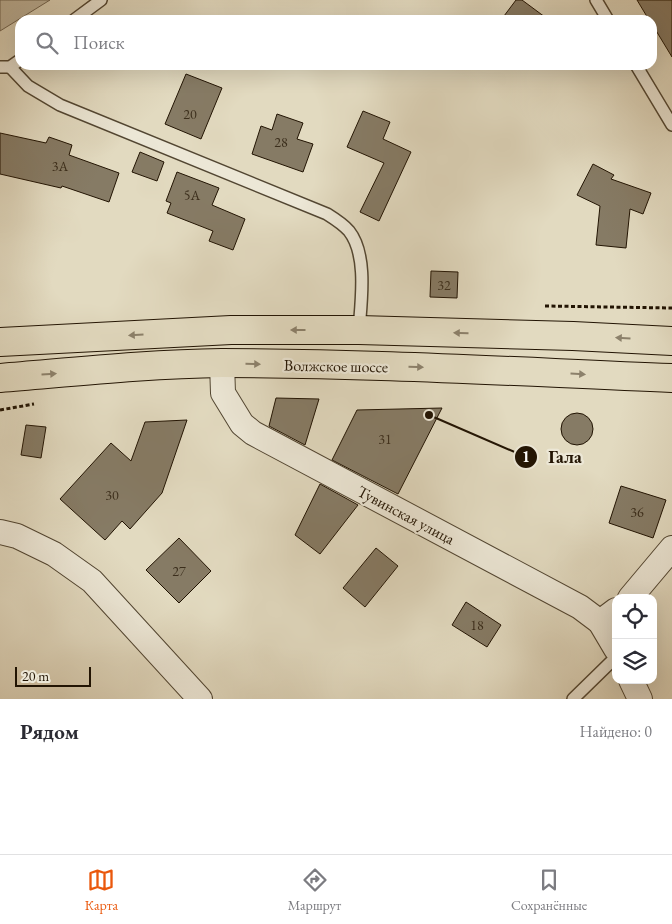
<!DOCTYPE html>
<html lang="ru">
<head>
<meta charset="utf-8">
<style>
	:root { --surface:#fff; --page:#f7f7f7; --text:#2b2b33; --muted:#7c7c81; --line:#e1e1e2; --accent:#ea580c }
	body { margin:0; font-family:"EB Garamond",serif; background:var(--page); color:var(--text) }
	.controls { position:absolute; right:15px; bottom:15px; display:grid; overflow:hidden; border-radius:10px; box-shadow:0 5px 20px #0002 }
	.controls button { width:45px; height:45px; display:grid; place-items:center; padding:0; border:0; border-bottom:1px solid var(--line); background:var(--surface); color:var(--text); font:25px sans-serif }
	.scale { position:absolute; left:15px; bottom:12px; width:76px; box-sizing:border-box; padding-left:5px; border:2px solid #221403; border-top:0; font-size:14px; line-height:18px; white-space:nowrap; color:#221403; -webkit-text-stroke:4px #ece7d6; paint-order:stroke }
	.list { margin:0; padding:0; list-style:none }
	h2 { display:flex; justify-content:space-between; align-items:center; height:65px; margin:0; padding:0 20px; font-size:21px }
	h2 small { font-size:16px; font-weight:400; color:var(--muted) }
	.icon { flex:none; width:28px; height:28px; fill:none; stroke:currentColor; stroke-width:2; stroke-linecap:round; stroke-linejoin:round }
	.map { position:relative; flex:none; width:672px; height:699px; overflow:hidden }
	.search { position:absolute; background:var(--surface); box-shadow:0 5px 20px #0002; left:15px; right:15px; top:15px; height:55px; display:flex; align-items:center; gap:12px; box-sizing:border-box; padding:0 18px; border-radius:15px; color:var(--muted); font-size:19px }
	.sheet { height:155px; background:var(--surface) }
	nav { display:flex; justify-content:space-around; align-items:center; box-sizing:border-box; height:70px; border-top:1px solid var(--line); background:var(--surface); font-size:14px; color:var(--muted) }
	nav a { display:grid; justify-items:center; gap:2px }
	nav .on { color:var(--accent) }
	.map>svg:first-child { display:block }
	.green { fill:#c1b8a0; stroke:#726652 }
	.building { fill:#867b65; stroke:#221403 }
	.lines { fill:none; stroke-linecap:round; stroke-linejoin:round }
	.service-casing { stroke:#524632; stroke-width:14 }
	.minor-casing { stroke:#524632; stroke-width:26 }
	.primary-casing { stroke:#221403; stroke-width:30 }
	.path { stroke:#221403; stroke-width:3; stroke-dasharray:4 2.5; stroke-linecap:butt }
	.service { stroke:#ece7d6; stroke-width:11 }
	.minor { stroke:#ece7d6; stroke-width:24 }
	.primary { stroke:#e2dac0; stroke-width:28 }
	.oneway { fill:#8c816b }
	.labels { text-anchor:middle; dominant-baseline:central; stroke-width:4.5; stroke-linejoin:round; paint-order:stroke }
	.number-label { font-size:14px; fill:#3b2e1c }
	.street-label { font-size:16px; fill:#221403; stroke:#ece7d6 }
	.leader { fill:none; stroke:#221403; stroke-width:2 }
	.callout-dot { fill:#221403; stroke:#ece7d6; stroke-width:2 }
	.mark-label { font-size:15px; text-anchor:middle; font-weight:bold; fill:#fff }
	.callout-label { font-size:18px; text-anchor:middle; font-weight:bold; fill:#221403; stroke:#ece7d6; stroke-width:4.5; stroke-linejoin:round; paint-order:stroke }
</style>
</head>
<body>
<div class="map">
<svg width="672" height="699" viewBox="0 0 672 699">
	<rect width="100%" height="100%" fill="#e2dac0"/>
	<filter id="stains"><feTurbulence type="fractalNoise" baseFrequency=".004" numOctaves="4"/><feColorMatrix values="0 0 0 0 .2 0 0 0 0 .09 0 0 0 0 .02 0 0 0 .5 -.17"/></filter>
	<radialGradient id="worn" r=".72"><stop offset=".6" stop-color="#630" stop-opacity="0"/><stop offset="1" stop-color="#630" stop-opacity=".3"/></radialGradient>
	<path class="green" d="M 0,0 L 50,0 L 0,31 Z"/>
	<g class="building">
		<path d="M 516,0 L 522,0 L 549,20 L 501,20 Z"/>
		<path d="M 637,0 L 672,0 L 672,57 L 652,24 L 652,20 L 649,20 Z"/>
		<path d="M 186,74 L 222,88 L 201,139 L 165,124 Z"/>
		<path d="M 363,111 L 390,122 L 383,139 L 411,152 L 379,221 L 360,212 L 384,163 L 347,147 Z"/>
		<path d="M 277,114 L 303,123 L 297,139 L 313,144 L 303,172 L 252,154 L 261,126 L 272,130 Z"/>
		<path d="M 0,133 L 46,143 L 49,137 L 72,145 L 69,155 L 119,173 L 109,202 L 62,186 L 61,188 L 0,174 Z"/>
		<path d="M 140,152 L 164,162 L 157,181 L 132,172 Z"/>
		<path d="M 593,164 L 614,175 L 611,179 L 651,193 L 643,214 L 630,209 L 626,248 L 596,245 L 600,206 L 577,195 Z"/>
		<path d="M 177,172 L 219,188 L 212,205 L 245,219 L 233,250 L 209,241 L 213,231 L 167,213 L 171,203 L 166,201 Z"/>
		<path d="M 431,271 L 458,272 L 457,298 L 430,297 Z"/>
		<path d="M 276,398 L 319,399 L 305,445 L 269,426 Z"/>
		<path d="M 442,408 L 398,494 L 332,460 L 357,410 Z"/>
		<circle cx="577" cy="429" r="16"/>
		<path d="M 187,420 L 162,493 L 130,529 L 122,521 L 105,540 L 60,499 L 111,443 L 131,461 L 145,422 Z"/>
		<path d="M 26,425 L 46,427 L 41,458 L 21,455 Z"/>
		<path d="M 320,484 L 358,505 L 320,554 L 295,535 Z"/>
		<path d="M 621,486 L 666,500 L 653,538 L 609,523 Z"/>
		<path d="M 179,538 L 211,571 L 179,603 L 146,570 Z"/>
		<path d="M 376,548 L 398,566 L 365,607 L 343,588 Z"/>
		<path d="M 466,602 L 501,625 L 487,647 L 452,625 Z"/>
	</g>
	<g class="lines">
		<g class="service-casing">
			<g id="service">
				<path d="M 596,0 L 608,20"/>
				<path d="M 74,20 L 101,0"/>
				<path d="M 636,65 L 672,125"/>
				<path d="M 0,67 L 10,67 L 20,60"/>
				<path d="M 10,67 L 28,86 L 60,105 L 327,214 C 335,219 343,224 349,231 C 368,255 361,302 359,330"/>
				<path d="M 573,699 L 616,657"/>
			</g>
		</g>
		<g class="minor-casing">
			<g id="minor">
				<path d="M 222,363 L 223,393 L 242,424 L 253,433 L 580,607 L 600,622 L 616,649"/>
				<path d="M 0,532 L 17,536 L 54,554 L 92,581 L 200,699"/>
				<path d="M 630,598 L 672,548"/>
				<path d="M 600,622 L 616,610"/>
				<path d="M 631,680 L 640,699"/>
			</g>
		</g>
		<g class="primary-casing">
			<g id="primary">
				<path d="M 0,342 L 231,330 L 359,330 L 573,336 L 672,341"/>
				<path d="M 0,378 C 74,372 148,364 222,363 C 372,363 522,372 672,378"/>
			</g>
		</g>
		<g class="path">
			<path d="M 545,306 L 672,308"/>
			<path d="M 0,410 L 34,404"/>
		</g>
		<use href="#service" class="service"/>
		<use href="#minor" class="minor"/>
		<use href="#primary" class="primary"/>
	</g>
	<defs><path id="oneway-solid" d="M-6-.8H1V-3.2L6.5 0L1 3.2V.8H-6Z" transform="scale(1.25)"/></defs>
	<g class="oneway">
		<use href="#oneway-solid" transform="translate(298 330) rotate(-180)"/>
		<use href="#oneway-solid" transform="translate(461 333) rotate(-179)"/>
		<use href="#oneway-solid" transform="translate(136 335) rotate(177)"/>
		<use href="#oneway-solid" transform="translate(623 338) rotate(-177)"/>
		<use href="#oneway-solid" transform="translate(253 364) rotate(1)"/>
		<use href="#oneway-solid" transform="translate(416 367) rotate(1)"/>
		<use href="#oneway-solid" transform="translate(49 374) rotate(-4)"/>
		<use href="#oneway-solid" transform="translate(578 374) rotate(3)"/>
	</g>
	<g class="labels">
		<g class="number-label">
			<text x="190" y="114">20</text>
			<text x="281" y="142">28</text>
			<text x="60" y="166">3А</text>
			<text x="192" y="195">5А</text>
			<text x="444" y="285">32</text>
			<text x="385" y="439">31</text>
			<text x="112" y="495">30</text>
			<text x="637" y="512">36</text>
			<text x="179" y="571">27</text>
			<text x="477" y="625">18</text>
		</g>
		<g class="street-label">
			<text transform="translate(336 366) rotate(1)">Волжское шоссе</text>
			<text transform="translate(406 515) rotate(28)">Тувинская улица</text>
		</g>
	</g>
	<path class="leader" d="M429 415L526 457"/>
	<g class="callout-dot">
		<circle cx="429" cy="415" r="5"/>
		<circle cx="526" cy="457" r="12"/>
	</g>
	<g class="mark-label">
		<text x="526" y="462">1</text>
	</g>
	<g class="callout-label">
		<text x="565" y="463">Гала</text>
	</g>
	<rect width="100%" height="100%" filter="url(#stains)"/>
	<rect width="100%" height="100%" fill="url(#worn)"/>
</svg>
<div class="controls">
<button><svg class="icon" aria-label="locate" viewBox="0 0 24 24"><circle cx="12" cy="12" r="6"/><path d="M12 2v4M12 18v4M2 12h4M18 12h4"/></svg></button>
<button><svg class="icon" aria-label="layers" viewBox="0 0 24 24"><path d="M12 4l9 5-9 5-9-5zM3 14l9 5 9-5"/></svg></button>
</div>
<div class="scale">20 m</div>
<div class="search"><svg class="icon" aria-label="search" viewBox="0 0 24 24"><circle cx="10" cy="10" r="6"/><path d="M15 15l6 6"/></svg>Поиск</div>
</div>
<section class="sheet">
<h2>Рядом<small>Найдено: 0</small></h2>
<ul class="list">
</ul>
</section>
<nav>
<a class="on"><svg class="icon" aria-label="map" viewBox="0 0 24 24"><path d="M3 6l6-2 6 2 6-2v14l-6 2-6-2-6 2zM9 4v14M15 6v14"/></svg>Карта</a>
<a><svg class="icon" aria-label="directions" viewBox="0 0 24 24"><path d="M12 3l9 9-9 9-9-9zM9 14v-3h6M13 9l2 2-2 2"/></svg>Маршрут</a>
<a><svg class="icon" aria-label="saved" viewBox="0 0 24 24"><path d="M7 4h10v16l-5-4-5 4z"/></svg>Сохранённые</a>
</nav>
</body>
</html>
